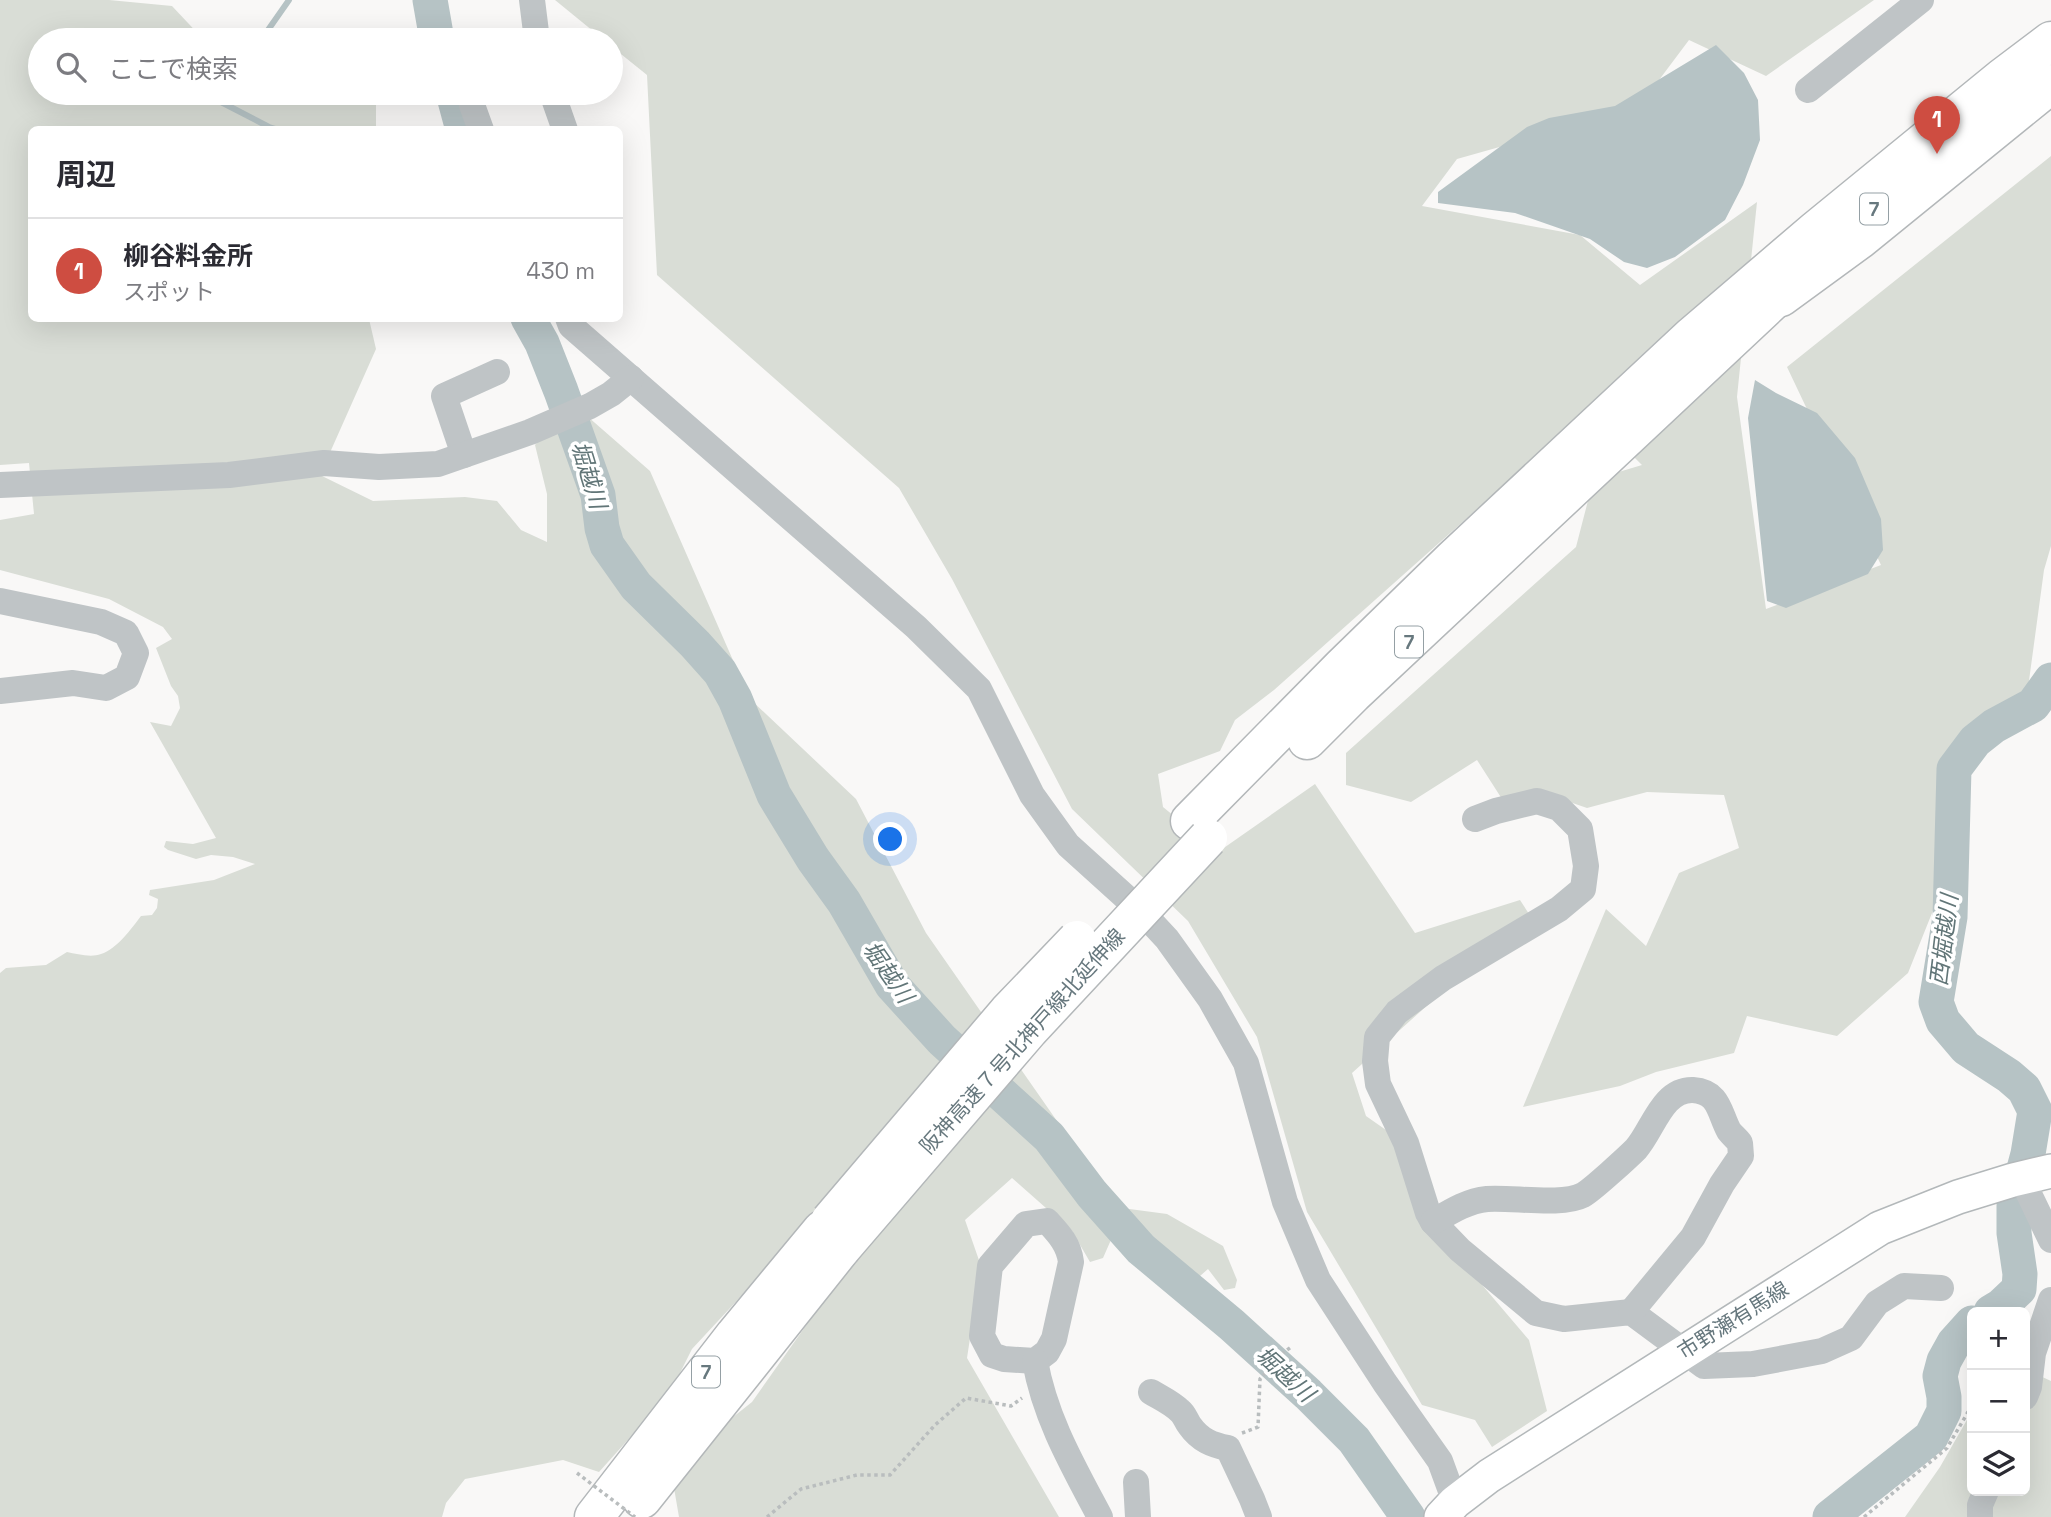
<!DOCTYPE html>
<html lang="ja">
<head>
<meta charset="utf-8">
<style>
	:root { --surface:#fff; --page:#f2f2f3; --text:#2b2b33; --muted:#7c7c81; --line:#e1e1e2; --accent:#ce4d41 }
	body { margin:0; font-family:"Space Grotesk","Noto Sans JP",sans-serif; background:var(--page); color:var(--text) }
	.controls { position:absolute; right:21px; bottom:21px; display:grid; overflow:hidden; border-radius:10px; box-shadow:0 7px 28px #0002 }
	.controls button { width:63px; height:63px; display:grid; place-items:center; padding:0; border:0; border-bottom:2px solid var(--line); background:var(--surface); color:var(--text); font:35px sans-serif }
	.you { position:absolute; left:891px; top:840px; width:24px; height:24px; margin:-18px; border:5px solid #fff; border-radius:50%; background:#1a73e8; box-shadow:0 0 0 10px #1a73e833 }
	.badge { display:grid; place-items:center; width:46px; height:46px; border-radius:50%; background:var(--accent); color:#fff; font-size:23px; font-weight:700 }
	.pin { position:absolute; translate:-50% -58px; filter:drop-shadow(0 2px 4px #0008) }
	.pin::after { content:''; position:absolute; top:37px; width:24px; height:21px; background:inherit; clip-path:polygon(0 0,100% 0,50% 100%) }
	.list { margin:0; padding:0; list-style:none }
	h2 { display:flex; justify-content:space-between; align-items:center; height:91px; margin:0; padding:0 28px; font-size:30px }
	h2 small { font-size:23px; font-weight:400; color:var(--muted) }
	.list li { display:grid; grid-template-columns:46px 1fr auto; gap:21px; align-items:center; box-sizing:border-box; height:105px; padding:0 28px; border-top:2px solid var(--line) }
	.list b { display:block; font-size:26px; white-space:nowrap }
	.list p { margin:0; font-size:23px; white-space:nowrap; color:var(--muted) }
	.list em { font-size:23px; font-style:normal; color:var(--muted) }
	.icon { flex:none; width:38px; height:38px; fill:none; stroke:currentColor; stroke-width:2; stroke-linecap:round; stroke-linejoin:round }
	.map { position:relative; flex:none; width:2051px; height:1517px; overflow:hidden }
	.search { position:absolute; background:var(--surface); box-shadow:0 7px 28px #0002; left:28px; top:28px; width:595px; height:77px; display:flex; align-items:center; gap:18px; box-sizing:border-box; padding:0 24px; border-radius:38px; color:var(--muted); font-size:26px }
	.panel { position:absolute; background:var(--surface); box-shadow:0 7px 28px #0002; left:28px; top:126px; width:595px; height:196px; border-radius:10px }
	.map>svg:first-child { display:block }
	.green { fill:#d9ddd6 }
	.water { fill:#b6c3c5 }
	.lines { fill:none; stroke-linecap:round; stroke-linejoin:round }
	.stream { stroke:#b6c3c5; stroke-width:6 }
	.river { stroke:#b6c3c5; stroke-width:35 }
	.major-casing { stroke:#b3b8ba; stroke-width:36 }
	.highway-casing { stroke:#b3b7b9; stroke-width:41 }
	.path { stroke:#b9bdbe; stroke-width:3.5; stroke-dasharray:3.5 3.5; stroke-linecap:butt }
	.minor { stroke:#bfc4c6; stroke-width:26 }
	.major { stroke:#fff; stroke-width:33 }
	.highway { stroke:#fff; stroke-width:38 }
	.highway-bridge-casing { stroke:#b3b7b9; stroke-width:41; stroke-linecap:butt }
	.path-bridge { stroke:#b9bdbe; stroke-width:3.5; stroke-dasharray:3.5 3.5; stroke-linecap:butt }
	.highway-bridge { stroke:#fff; stroke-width:38 }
	.labels { text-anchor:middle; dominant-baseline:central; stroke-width:7; stroke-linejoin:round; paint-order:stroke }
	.shield { fill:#fff; stroke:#95a0a5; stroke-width:2 }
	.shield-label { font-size:19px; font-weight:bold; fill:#67787e }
	.street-label { font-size:21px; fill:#67787e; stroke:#fff }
	.water-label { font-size:23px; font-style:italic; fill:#627678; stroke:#fff }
</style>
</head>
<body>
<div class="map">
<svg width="2051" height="1517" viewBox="0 0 2051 1517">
	<rect width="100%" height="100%" fill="#f9f8f7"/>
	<g class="green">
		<path d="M 0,0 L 109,0 L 172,6 L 204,40 L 40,40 L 40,93 L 376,93 L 376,129 L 32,130 L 32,318 L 369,319 L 376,349 L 320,475 L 373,501 L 465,497 L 497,501 L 521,530 L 547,542 L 547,494 L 535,445 L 571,402 L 650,471 L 750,699 L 856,799 L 926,933 L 1080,1154 L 1122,1208 L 1167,1214 L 1223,1246 L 1237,1280 L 1235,1288 L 1224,1290 L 1208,1269 L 1192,1283 L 1114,1233 L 1103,1258 L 1090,1262 L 1072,1231 L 1012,1178 L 965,1220 L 981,1266 L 967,1358 L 1059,1517 L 679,1517 L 674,1488 L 713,1433 L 752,1402 L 817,1310 L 783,1251 L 692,1349 L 670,1393 L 599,1472 L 563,1460 L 465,1479 L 446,1503 L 442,1517 L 0,1517 L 0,973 L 6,968 L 46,965 L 67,952 C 77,954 91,958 101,954 C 117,949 131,929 141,916 L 152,915 L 157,908 L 158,899 L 149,895 L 150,890 L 214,880 L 255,864 L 233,857 L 211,855 L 196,859 L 168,850 L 164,847 L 166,841 L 193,844 L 216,838 L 150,722 L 171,726 L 180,708 L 178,696 L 171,686 L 156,648 L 172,639 L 163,627 L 109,599 L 0,570 L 0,520 L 34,514 L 29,463 L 0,465 Z"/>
		<path d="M 555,0 L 1874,0 L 1766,76 L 1689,40 L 1638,108 L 1457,159 L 1422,206 L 1580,235 L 1640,285 L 1757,202 L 1737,397 L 1766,609 L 1881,565 L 1787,367 L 2051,156 L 2051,546 L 2044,570 L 2028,688 L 1937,774 L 1942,888 L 1908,973 L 1837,1036 L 1747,1016 L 1734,1053 L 1656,1072 L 1620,1086 L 1523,1107 L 1606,909 L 1646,946 L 1679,873 L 1739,848 L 1724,795 L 1647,792 L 1587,808 L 1535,790 L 1502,799 L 1477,760 L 1411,802 L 1346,785 L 1346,753 L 1576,547 L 1591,489 L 1612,474 L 1642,465 L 1627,450 L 1577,420 L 1274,690 L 1235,720 L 1220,751 L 1158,774 L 1163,807 L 1218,852 L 1315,784 L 1415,933 L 1520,900 L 1529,914 L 1352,1073 L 1366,1116 L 1396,1137 L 1483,1286 L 1529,1340 L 1547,1411 L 1492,1447 L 1475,1420 L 1422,1405 L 1307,1212 L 1257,1037 L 1188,921 L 1072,809 L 952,579 L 899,488 L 657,275 L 647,75 L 611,46 L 611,40 L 604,40 Z"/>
		<path d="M 2038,1375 L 2051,1381 L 2051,1517 L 1905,1517 L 1940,1467 L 1972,1411 L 1972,1491 L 2025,1491 L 2025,1382 Z"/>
	</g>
	<g class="water">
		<path d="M 1716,45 L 1744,73 L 1758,100 L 1760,140 L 1743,185 L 1725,220 L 1675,257 L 1647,268 L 1624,262 L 1590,239 L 1515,213 L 1438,203 L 1438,192 L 1527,127 L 1549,118 L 1615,106 Z"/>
		<path d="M 1755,380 L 1776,393 L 1817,413 L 1855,458 L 1881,519 L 1883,550 L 1868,574 L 1786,608 L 1767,601 L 1748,418 Z"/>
	</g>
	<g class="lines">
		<g class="stream">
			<path d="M 261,40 L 289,0"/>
			<path d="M 225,93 L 219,101 L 269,127 L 279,130"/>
		</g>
		<g class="river">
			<path d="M 430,0 L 437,40"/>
			<path d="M 453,93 L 463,130"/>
			<path d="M 528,318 L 542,343 L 561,391 L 598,495 L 602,528 L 607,545 L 636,586 L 695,644 L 720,672 L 735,699 L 774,795 L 813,859 L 844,902 L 892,985 L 942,1040 L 1049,1137 L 1092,1194 L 1141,1249 L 1232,1325 L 1308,1394 L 1354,1440 L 1408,1517"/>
			<path d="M 1991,1312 L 2001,1306 L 2019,1289 L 2020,1274 L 2014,1233 L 2014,1206 L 2028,1154 L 2035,1111 L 2024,1089 L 2009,1076 L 1966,1048 L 1943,1021 L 1936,1002 L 1950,917 L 1954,769 L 1975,741 L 1994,726 L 2033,705 L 2051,680"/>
			<path d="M 1830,1517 L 1931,1437 L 1944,1411 L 1944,1397 L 1940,1376 L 1944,1361 L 1954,1343 L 1972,1323"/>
		</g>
		<g class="major-casing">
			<path id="major" d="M 1441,1517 L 1455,1502 L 1489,1476 L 1880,1228 L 1958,1197 L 2013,1180 L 2051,1171"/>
		</g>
		<g class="highway-casing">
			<g id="highway">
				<path d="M 1781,297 L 1859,240 L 2051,84"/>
				<path d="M 1307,740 L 1353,694 L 1798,277"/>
				<path d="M 1190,821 L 1342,667 L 1453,559 L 1692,336 L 1816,230 L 2002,78 L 2051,41"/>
				<path d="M 642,1499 L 841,1249"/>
				<path d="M 594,1517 L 735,1335 L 822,1230"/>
			</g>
		</g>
		<g class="path">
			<path d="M 1242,1433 L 1258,1427 L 1260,1379 L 1282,1354 L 1291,1347"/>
			<path d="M 767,1517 L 801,1489 L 857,1475 L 890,1475 L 935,1425 L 966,1398 L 1011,1406 L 1022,1398"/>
			<path d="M 1864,1517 L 1947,1448 L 1968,1412 L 1972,1408"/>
		</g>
		<g class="minor">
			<path d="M 532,0 L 537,40"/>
			<path d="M 1808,90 L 1921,0"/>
			<path d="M 552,93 L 565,130"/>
			<path d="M 472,105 L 481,130"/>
			<path d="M 568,318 L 571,326 L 916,627 L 979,689 L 1032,795 L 1068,845 L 1141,911 L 1167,939 L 1210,999 L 1246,1063 L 1285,1202 L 1318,1280 L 1385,1383 L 1440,1461 L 1455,1502"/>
			<path d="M 464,455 L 444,396 L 497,372"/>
			<path d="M 0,485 L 229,475 L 324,463 L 379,467 L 438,464 L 530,432 L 590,406 L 611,394 L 631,378"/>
			<path d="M 0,601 L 101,622 L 126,633 L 136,653 L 127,677 L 106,688 L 73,683 L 0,691"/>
			<path d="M 1475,819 L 1496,811 L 1537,801 L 1559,808 L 1580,829 L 1586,866 L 1583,889 L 1559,909 L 1443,978 L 1397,1012 L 1377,1037 L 1375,1061 L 1378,1084 L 1406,1143 L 1428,1213 L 1433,1222 L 1460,1250 L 1536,1313 L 1564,1319 L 1631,1312 L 1704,1366 L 1753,1364 L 1822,1351 L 1851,1338 L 1877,1303 L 1904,1286 L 1941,1288"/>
			<path d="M 2030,1176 L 2029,1194 L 2051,1240"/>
			<path d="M 1047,1221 C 1058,1233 1069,1244 1071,1262 L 1054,1339 L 1047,1352 L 1035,1361 L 1004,1359 L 992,1355 L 982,1336 L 990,1266 L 1026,1224 Z"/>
			<path d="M 1433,1222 C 1450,1212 1467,1201 1487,1199 C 1512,1197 1562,1206 1583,1195 C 1592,1190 1628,1157 1636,1149 C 1653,1130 1662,1089 1693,1090 C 1720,1092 1719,1113 1729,1131 C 1732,1135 1737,1139 1740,1143 L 1741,1156 L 1722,1184 L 1693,1237 L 1631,1312"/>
			<path d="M 1035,1361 C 1045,1418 1073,1466 1100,1517"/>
			<path d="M 1151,1392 C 1161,1398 1172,1403 1180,1411 C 1185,1415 1186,1421 1190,1426 C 1200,1440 1212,1445 1228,1448 L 1252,1499 L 1259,1517"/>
			<path d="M 2025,1397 L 2029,1387 L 2033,1353 L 2051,1300"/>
			<path d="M 1136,1482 L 1138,1517"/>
			<path d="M 1980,1517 L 1980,1505 L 1986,1491"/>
		</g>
		<use href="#major" class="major"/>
		<use href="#highway" class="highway"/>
		<g class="highway-bridge-casing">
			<g id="highway-bridge">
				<path d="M 830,1221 L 1008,1012 L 1077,940"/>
				<path d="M 841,1249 L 1029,1030 L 1208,838"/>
			</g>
		</g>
		<path class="path-bridge" d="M 577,1473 L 635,1517"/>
		<use href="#highway-bridge" class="highway-bridge"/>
	</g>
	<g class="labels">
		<g class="shield">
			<rect x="1860" y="193.5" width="28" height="31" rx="5"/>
			<rect x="1395" y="626.5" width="28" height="31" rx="5"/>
			<rect x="692" y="1356.5" width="28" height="31" rx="5"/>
		</g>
		<g class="shield-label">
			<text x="1874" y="209">7</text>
			<text x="1409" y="642">7</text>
			<text x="706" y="1372">7</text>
		</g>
		<g class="street-label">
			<text transform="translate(1022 1041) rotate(-48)">阪神高速７号北神戸線北延伸線</text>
			<text transform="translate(1733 1320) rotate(-32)">市野瀬有馬線</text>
		</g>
		<g class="water-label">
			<text transform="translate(589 475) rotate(73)">堀越川</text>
			<text transform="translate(1944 940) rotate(-83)">西堀越川</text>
			<text transform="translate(888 972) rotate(55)">堀越川</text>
			<text transform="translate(1285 1374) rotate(42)">堀越川</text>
		</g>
	</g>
</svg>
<div class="controls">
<button>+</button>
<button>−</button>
<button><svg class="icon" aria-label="layers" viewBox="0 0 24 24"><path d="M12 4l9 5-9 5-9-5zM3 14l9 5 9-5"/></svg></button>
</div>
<div class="you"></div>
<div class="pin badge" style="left:1937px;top:154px">1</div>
<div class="search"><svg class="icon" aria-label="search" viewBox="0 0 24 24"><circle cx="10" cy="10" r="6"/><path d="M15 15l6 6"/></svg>ここで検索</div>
<section class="panel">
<h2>周辺<small></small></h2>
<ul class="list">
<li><span class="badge">1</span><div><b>柳谷料金所</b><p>スポット</p></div><em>430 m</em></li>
</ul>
</section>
</div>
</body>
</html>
